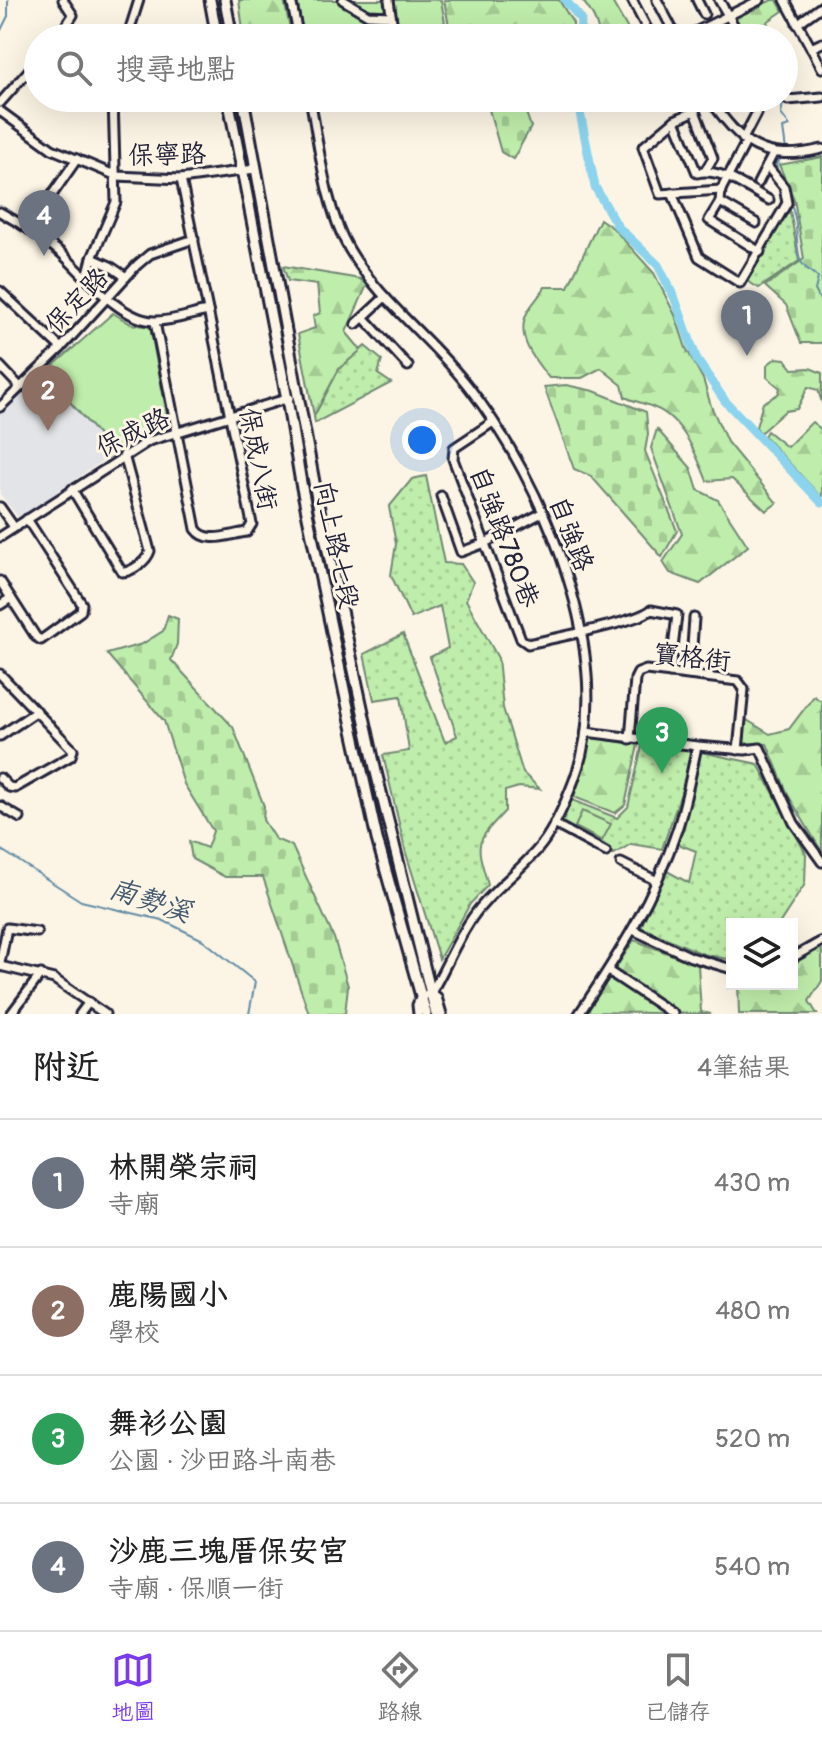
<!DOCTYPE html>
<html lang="zh-TW">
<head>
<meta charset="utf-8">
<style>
	:root { --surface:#fff; --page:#f6f6f6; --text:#222; --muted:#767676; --line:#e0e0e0; --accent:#7c3aed }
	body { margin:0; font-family:Pangolin,"LXGW WenKai TC",sans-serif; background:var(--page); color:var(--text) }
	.controls { position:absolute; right:24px; bottom:24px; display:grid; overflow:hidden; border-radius:0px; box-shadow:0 8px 32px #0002 }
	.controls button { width:72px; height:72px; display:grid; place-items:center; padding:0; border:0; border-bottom:2px solid var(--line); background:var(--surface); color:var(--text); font:40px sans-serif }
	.you { position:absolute; left:422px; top:440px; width:28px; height:28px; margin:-20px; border:6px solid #fff; border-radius:50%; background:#1a73e8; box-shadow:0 0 0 12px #1a73e833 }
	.badge { display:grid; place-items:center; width:52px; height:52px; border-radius:50%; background:var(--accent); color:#fff; font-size:26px; font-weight:700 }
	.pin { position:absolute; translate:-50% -66px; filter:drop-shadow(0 2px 4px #0008) }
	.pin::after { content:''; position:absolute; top:42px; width:28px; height:24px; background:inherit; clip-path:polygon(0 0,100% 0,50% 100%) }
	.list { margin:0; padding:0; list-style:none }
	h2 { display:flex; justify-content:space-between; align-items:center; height:104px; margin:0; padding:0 32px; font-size:34px }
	h2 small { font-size:26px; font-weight:400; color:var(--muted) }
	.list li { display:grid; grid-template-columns:52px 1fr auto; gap:24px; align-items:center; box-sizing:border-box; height:128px; padding:0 32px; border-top:2px solid var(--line) }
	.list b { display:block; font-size:30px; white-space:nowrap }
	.list p { margin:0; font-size:26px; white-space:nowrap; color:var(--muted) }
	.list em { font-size:26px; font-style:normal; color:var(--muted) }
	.icon { flex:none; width:44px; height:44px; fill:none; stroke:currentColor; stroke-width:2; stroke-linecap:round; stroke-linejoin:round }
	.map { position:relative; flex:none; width:822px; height:1014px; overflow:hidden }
	.search { position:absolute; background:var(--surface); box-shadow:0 8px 32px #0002; left:24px; right:24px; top:24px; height:88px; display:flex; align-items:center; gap:20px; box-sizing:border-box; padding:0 28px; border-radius:44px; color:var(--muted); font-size:30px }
	.sheet { height:616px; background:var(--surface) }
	nav { display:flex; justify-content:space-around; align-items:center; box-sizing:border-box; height:112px; border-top:2px solid var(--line); background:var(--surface); font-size:22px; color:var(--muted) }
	nav a { display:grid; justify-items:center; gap:4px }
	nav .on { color:var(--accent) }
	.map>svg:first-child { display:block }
	.built { fill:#e3e4e7 }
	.grass { fill:url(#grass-dots); stroke:#708873; stroke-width:2 }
	.forest { fill:url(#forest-firs); stroke:#708873; stroke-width:2 }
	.cemetery { fill:url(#cemetery-stones); stroke:#708873; stroke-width:2 }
	.garden { fill:#bfedab; stroke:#708873; stroke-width:2 }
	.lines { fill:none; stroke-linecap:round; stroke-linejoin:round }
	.stream { stroke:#628ca6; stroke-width:2 }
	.river { stroke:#8cd3ed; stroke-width:9 }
	.minor-casing { stroke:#22223b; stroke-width:13 }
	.major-casing { stroke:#22223b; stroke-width:15 }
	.minor { stroke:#fcf5e5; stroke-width:7 }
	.major { stroke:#fcf5e5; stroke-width:9 }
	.labels { text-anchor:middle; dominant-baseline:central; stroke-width:6; stroke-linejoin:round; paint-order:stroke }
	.street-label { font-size:26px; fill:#22223b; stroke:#fcf5e5 }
	.water-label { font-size:28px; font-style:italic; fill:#425770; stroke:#fcf5e5 }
</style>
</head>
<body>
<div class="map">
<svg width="822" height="1014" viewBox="0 0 822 1014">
	<defs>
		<pattern id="grass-dots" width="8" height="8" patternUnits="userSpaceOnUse" patternTransform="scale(2)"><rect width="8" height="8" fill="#bfedab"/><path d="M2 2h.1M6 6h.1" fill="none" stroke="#a4cb94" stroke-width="1.8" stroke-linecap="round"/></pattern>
		<pattern id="forest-firs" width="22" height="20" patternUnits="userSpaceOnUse" patternTransform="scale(2)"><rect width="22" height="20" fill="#bfedab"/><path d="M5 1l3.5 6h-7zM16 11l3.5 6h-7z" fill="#a4cb94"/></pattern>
		<pattern id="cemetery-stones" width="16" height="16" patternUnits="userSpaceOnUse" patternTransform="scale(2)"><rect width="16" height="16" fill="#bfedab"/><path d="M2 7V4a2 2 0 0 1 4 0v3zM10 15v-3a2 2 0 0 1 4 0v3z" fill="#a4cb94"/></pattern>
	</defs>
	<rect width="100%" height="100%" fill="#fcf5e5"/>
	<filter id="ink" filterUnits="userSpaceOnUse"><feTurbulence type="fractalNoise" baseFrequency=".0125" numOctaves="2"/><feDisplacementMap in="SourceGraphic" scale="16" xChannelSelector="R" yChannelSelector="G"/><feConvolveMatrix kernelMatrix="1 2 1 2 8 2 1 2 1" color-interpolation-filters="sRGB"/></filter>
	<g filter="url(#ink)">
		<path class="built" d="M 45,373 L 114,453 L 19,518 L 0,494 L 0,414 Z"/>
		<g class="grass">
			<path d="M 789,205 L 799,261 L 759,288 L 745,280 Z"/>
			<path d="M 365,346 L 382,360 L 378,374 L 391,383 L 315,423 L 314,416 L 339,369 Z"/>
			<path d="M 426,476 L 444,563 L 461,564 L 473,582 L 466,600 L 498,658 L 503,708 L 523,773 L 540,789 L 519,787 L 505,791 L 505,811 C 473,845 476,842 488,885 L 470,904 L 439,959 L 406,853 L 383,755 L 409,751 L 401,696 L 374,700 L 364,654 L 403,634 L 445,742 L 457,736 L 430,657 L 448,648 L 440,606 L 411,618 L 391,575 L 396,544 L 389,507 L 412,479 Z"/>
			<path d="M 643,742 L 697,746 L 662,849 L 631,844 L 614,854 L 560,825 L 572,800 L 617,818 L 628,807 Z"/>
			<path d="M 701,752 L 758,764 L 806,854 L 805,884 L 779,924 L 732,924 L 732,960 L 703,954 L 641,927 L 665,870 L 689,883 L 696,851 L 675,843 Z"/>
		</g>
		<g class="forest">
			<path d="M 239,0 L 284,0 L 290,28 L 273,38 L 244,38 Z"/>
			<path d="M 444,0 L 559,0 L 573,23 L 573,38 L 379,38 L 449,26 Z"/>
			<path d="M 582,0 L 611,0 L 633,38 L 599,38 C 599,24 591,11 582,0 Z"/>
			<path d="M 772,0 L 777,0 L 783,11 L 767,22 L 774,38 L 744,38 L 732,18 Z"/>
			<path d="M 600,219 L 613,228 L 654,273 L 675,315 L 686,348 L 703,379 L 711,406 L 727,442 L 777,503 L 766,511 L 732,479 L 707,481 C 697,456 682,418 655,408 C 645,403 635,402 625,397 L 622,385 L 601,368 L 582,378 L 549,378 C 535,361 515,337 527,313 C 531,304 540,296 545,287 L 568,287 Z"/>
			<path d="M 283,266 L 360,279 L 367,285 L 346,332 L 361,350 L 339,369 L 314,416 L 298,334 L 315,328 L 313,316 L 320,313 L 317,285 L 288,281 Z"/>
			<path d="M 776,358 L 785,359 L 793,369 L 810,368 L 822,373 L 822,403 L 818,390 L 808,387 L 797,409 L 785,411 L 760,433 L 756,427 L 763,403 L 778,394 L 780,388 L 767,377 L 767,365 Z"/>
			<path d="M 812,422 L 822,430 L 822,498 L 764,436 L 767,431 L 787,447 Z"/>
			<path d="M 657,429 L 691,468 L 698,490 L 718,500 L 748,546 L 700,584 L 670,573 L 663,562 L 682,534 L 651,448 Z"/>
			<path d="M 814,696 L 822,702 L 822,852 L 788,795 L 767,744 L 744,743 L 745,719 L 770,734 L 789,729 Z"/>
			<path d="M 590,737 L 638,745 L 625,805 L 615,813 L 574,797 L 585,763 Z"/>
			<path d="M 634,940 L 698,965 L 701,1012 L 711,1014 L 587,1012 Z"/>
			<path d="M 819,947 L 822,950 L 822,981 L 809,1001 L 817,1014 L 739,1014 L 738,984 L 792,984 L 792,964 Z"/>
		</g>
		<g class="cemetery">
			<path d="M 483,98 L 521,98 L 531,127 L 513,159 L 501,152 L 488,106 Z"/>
			<path d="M 822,157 L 822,343 L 801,343 L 786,305 L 765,286 L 804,259 L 794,199 L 779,165 Z"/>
			<path d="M 566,385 L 594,391 L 646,412 L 648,434 L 645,451 L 677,531 L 662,557 L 591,476 L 574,469 L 544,387 Z"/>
			<path d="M 168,615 L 178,619 L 177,644 L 171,660 L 233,727 L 264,806 L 263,820 L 275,839 L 292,846 L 334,938 L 348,986 L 345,1014 L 309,1014 L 263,877 L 225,877 L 192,859 L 189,841 L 207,848 L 213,831 L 184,784 L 164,721 L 107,654 L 142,644 L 163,631 Z"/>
		</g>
		<g class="garden">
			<path d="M 297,0 L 441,0 L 445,23 L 360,38 L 304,38 Z"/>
			<path d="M 113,313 L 131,324 L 150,327 L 169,425 L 114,453 L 45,373 Z"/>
			<path d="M 582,811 L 611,824 L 602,841 L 575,827 Z"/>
		</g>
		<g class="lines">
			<g class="stream">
				<path d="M 0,32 L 8,16 L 8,0"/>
				<path d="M 783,103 L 781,114 L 790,126 L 783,128 L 786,150"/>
				<path d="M 778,174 L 776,164 L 783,156"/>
				<path d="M 789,201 C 800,220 794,239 800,259 C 803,269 812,271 818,278 L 815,290 L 822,304"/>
				<path d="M 0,849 L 81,901 L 162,920 L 203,940 L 255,982 L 249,1014"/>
			</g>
			<g class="river">
				<path d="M 565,0 L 581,19 L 580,38"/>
				<path d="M 577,98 L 595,187 L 618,227 L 658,265 L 675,299 L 697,360 L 725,401 L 822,503"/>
			</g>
			<g class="minor-casing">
				<g id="minor">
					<path d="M 291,0 L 299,38"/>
					<path d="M 343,0 L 368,15 L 391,16"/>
					<path d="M 632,0 L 652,38"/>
					<path d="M 657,0 L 677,38"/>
					<path d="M 697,0 L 704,14"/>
					<path d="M 719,0 L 741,38"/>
					<path d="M 785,0 L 822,68"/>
					<path d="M 797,24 L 822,6"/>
					<path d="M 58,38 L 73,15 L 63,0"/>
					<path d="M 127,38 L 139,0"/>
					<path d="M 331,38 L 393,28 L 389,0"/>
					<path d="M 683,38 L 760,0"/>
					<path d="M 811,48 L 822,43"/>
					<path d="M 784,97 L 788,100 L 822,97"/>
					<path d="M 310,98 C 319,145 325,208 349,249 C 380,302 431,338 468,386 C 543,481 620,660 574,780 C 566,801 556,826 542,844 C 522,870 494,888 475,914 C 457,938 446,968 431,993 L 421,996 L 417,1005 L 418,1014"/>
					<path d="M 709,98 C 742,145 763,163 822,149"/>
					<path d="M 0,103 L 38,60"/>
					<path d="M 0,111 L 52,149 L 117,176 L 181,179 L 255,169"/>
					<path d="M 675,120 L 697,173 C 721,167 748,189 769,200"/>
					<path d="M 743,139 L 757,112"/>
					<path d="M 746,142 L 721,190 L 720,202 L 709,220 L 760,252"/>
					<path d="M 705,171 L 713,158 L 695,111 L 675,120 L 643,147 L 660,194 L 721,190"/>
					<path d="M 758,183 L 773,154"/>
					<path d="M 672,193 L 699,257 L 740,283 L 787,203 L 784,187 L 767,166"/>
					<path d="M 720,202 L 756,223"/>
					<path d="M 0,212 C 22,224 42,237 61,253 C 85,275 120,320 154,321 C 171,322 191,314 208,311"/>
					<path d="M 29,228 L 77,159"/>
					<path d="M 92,258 L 110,266 L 126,277"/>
					<path d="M 87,277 L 92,258 L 116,202 L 113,98"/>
					<path d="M 0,291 L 61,348"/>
					<path d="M 364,318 L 408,366"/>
					<path d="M 155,322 L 196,529 C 207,545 230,534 247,532 L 252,524 L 181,179"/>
					<path d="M 356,324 L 385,297"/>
					<path d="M 0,366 L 20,387"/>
					<path d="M 0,407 L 61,348 L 137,265 L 150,254 L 194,239"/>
					<path d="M 493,422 L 454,448 L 453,459 L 521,639 L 528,644 C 553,638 635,623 651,610 L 677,615 L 670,673"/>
					<path d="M 72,489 L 122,572 C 132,572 147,561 150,551 L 124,455"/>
					<path d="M 441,496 L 461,552 L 485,543 L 542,513"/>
					<path d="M 0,507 L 14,527"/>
					<path d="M 0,537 L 149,441 L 289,398"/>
					<path d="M 0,581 L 36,637 L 41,640 L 81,611 L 82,604 L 27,519"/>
					<path d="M 0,605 L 11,598"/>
					<path d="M 0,674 L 73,750 L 71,756 L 15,788 L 9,787 L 0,778"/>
					<path d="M 690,675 L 694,618"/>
					<path d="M 586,732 L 697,746 L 745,750 L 760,748 L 794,823 L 822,862"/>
					<path d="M 0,736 L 37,711"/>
					<path d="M 630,739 L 635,679 L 638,673 L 646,670 L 738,681 L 744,689 L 738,750"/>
					<path d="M 0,806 L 20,818"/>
					<path d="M 554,824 L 606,852"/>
					<path d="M 621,863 L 657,881"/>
					<path d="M 633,930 L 691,957 L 732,969"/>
					<path d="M 792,958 L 822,941"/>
					<path d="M 0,963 L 7,928 L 37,932"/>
					<path d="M 0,966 L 54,979 L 105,1014"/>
					<path d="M 608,971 L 673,1014"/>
					<path d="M 431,993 L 437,997 L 442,1014"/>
					<path d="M 11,1014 L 41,974"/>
					<path d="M 80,1014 L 89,1002"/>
					<path d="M 579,1014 C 618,956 655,897 677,830 C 686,803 691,774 697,746"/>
				</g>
			</g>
			<g class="major-casing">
				<g id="major">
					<path d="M 210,0 L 217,38"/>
					<path d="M 225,0 L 232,38"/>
					<path d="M 228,98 L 287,399 L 301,483 L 345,694 L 377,839 L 426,1014"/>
					<path d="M 243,98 L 319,509 L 376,772 L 436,1014"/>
				</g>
			</g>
			<use href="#minor" class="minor"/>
			<use href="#major" class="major"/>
		</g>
	</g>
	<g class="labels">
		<g class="street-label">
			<text transform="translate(167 155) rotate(-1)">保寧路</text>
			<text transform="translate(77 301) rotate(-47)">保定路</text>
			<text transform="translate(133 433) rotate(-26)">保成路</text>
			<text transform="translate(258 459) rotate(79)">保成八街</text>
			<text transform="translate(571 534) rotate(69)">自強路</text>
			<text transform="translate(504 537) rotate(69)">自強路780巷</text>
			<text transform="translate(336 545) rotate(78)">向上路七段</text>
			<text transform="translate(692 658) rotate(6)">寶格街</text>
		</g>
		<g class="water-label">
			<text transform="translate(150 901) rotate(18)">南勢溪</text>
		</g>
	</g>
</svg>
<div class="controls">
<button><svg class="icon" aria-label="layers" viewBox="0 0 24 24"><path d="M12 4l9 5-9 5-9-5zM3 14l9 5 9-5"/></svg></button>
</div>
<div class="you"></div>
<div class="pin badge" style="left:747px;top:356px;background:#6b7280">1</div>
<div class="pin badge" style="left:48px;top:431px;background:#8d6e63">2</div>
<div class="pin badge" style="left:662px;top:773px;background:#2e9e5b">3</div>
<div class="pin badge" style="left:44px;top:256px;background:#6b7280">4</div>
<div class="search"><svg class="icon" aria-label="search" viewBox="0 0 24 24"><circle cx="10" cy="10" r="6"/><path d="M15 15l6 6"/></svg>搜尋地點</div>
</div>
<section class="sheet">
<h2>附近<small>4筆結果</small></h2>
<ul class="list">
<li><span class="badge" style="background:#6b7280">1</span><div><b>林開榮宗祠</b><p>寺廟</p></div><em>430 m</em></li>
<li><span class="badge" style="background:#8d6e63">2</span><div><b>鹿陽國小</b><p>學校</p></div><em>480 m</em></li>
<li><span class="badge" style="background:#2e9e5b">3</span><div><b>舞衫公園</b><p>公園 · 沙田路斗南巷</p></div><em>520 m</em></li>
<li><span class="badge" style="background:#6b7280">4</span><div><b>沙鹿三塊厝保安宮</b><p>寺廟 · 保順一街</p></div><em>540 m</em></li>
</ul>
</section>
<nav>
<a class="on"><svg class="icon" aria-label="map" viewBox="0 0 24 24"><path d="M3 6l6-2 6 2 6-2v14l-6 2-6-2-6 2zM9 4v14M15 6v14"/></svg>地圖</a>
<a><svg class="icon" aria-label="directions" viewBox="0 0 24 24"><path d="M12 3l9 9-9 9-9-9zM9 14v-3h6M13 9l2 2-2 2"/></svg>路線</a>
<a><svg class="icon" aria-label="saved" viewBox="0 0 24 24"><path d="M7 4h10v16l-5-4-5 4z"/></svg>已儲存</a>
</nav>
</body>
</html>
